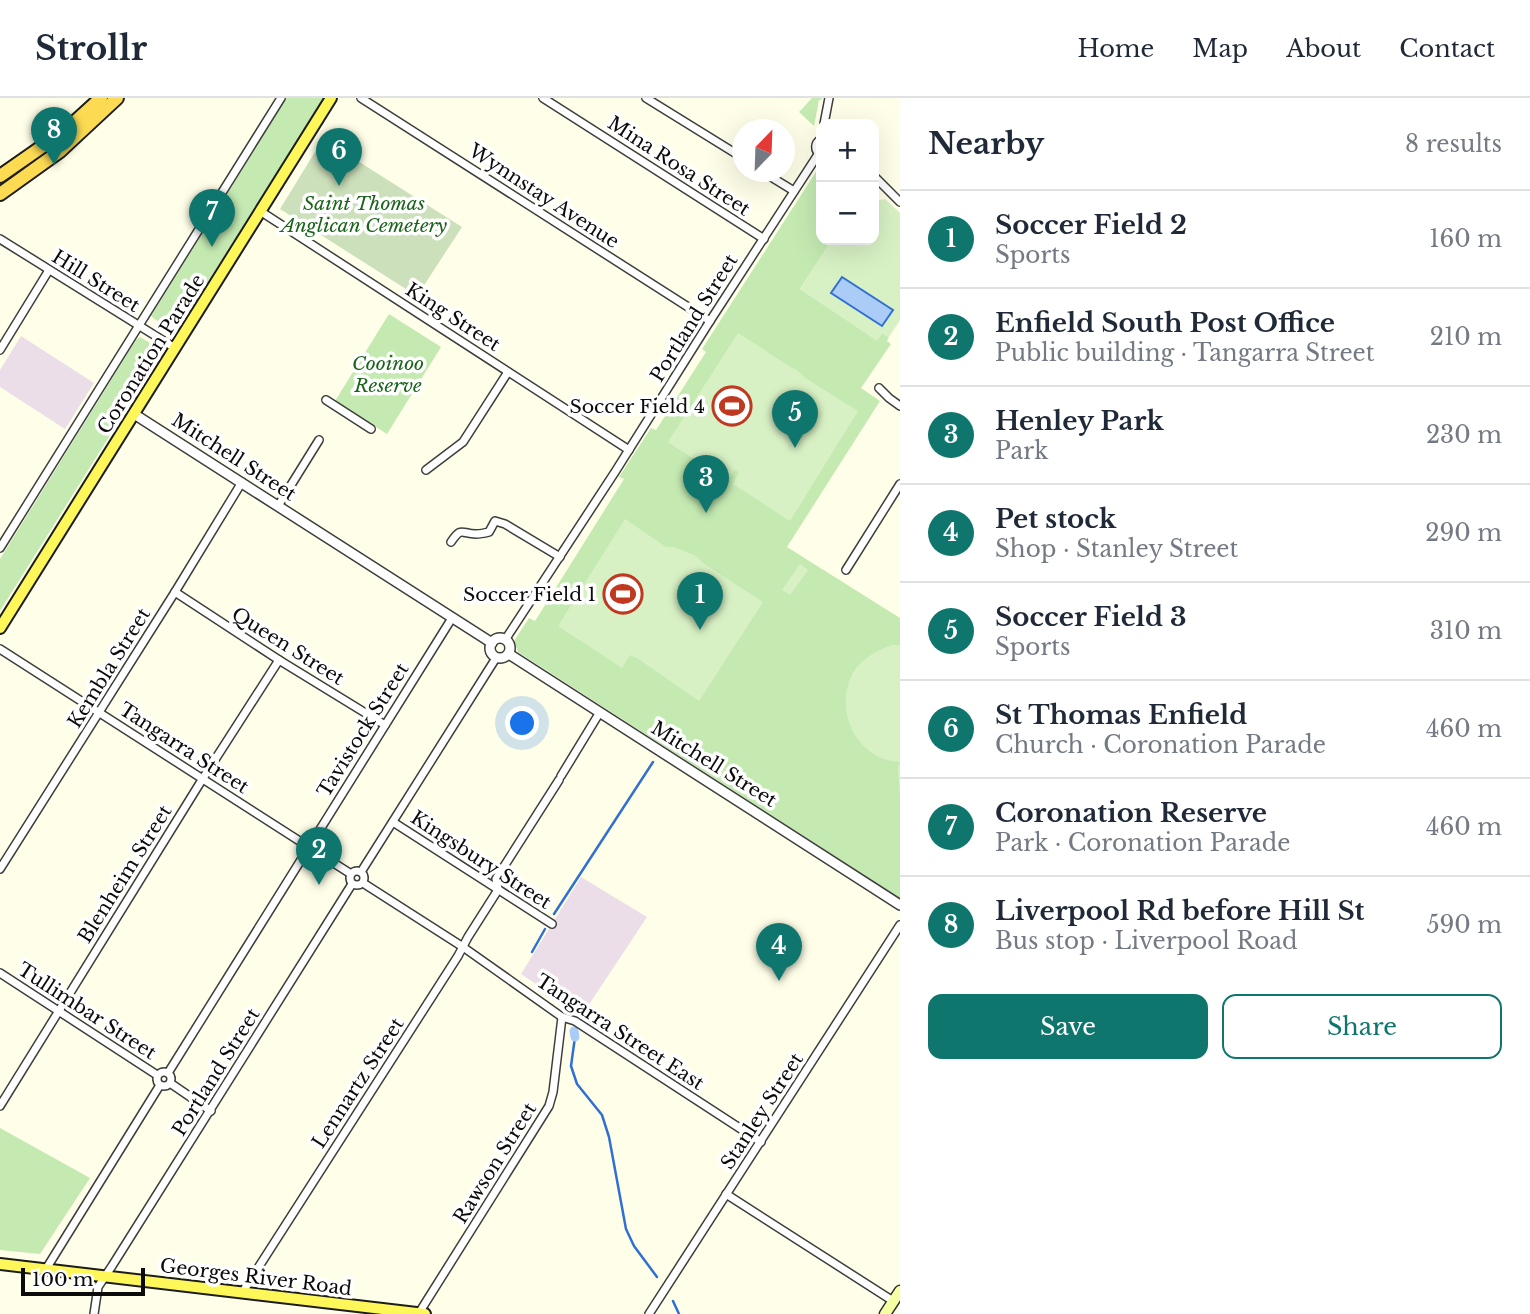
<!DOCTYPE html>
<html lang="en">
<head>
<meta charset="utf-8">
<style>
	:root { --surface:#fff; --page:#f6f6f7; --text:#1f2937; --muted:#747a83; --line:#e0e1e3; --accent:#0f766e }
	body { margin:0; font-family:"Libre Baskerville",serif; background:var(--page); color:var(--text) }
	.controls { position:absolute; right:21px; top:21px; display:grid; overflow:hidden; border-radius:14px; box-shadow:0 7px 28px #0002 }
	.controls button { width:63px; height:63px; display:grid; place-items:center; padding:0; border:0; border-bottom:2px solid var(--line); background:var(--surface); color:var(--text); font:35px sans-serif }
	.compass { position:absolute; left:732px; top:21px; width:63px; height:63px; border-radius:50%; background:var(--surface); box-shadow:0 7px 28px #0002; rotate:23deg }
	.scale { position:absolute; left:21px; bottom:18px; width:124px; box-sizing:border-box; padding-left:7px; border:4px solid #0b0b0b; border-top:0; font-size:19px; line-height:24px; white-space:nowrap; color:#0b0b0b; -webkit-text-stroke:5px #fff; paint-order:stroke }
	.you { position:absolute; left:523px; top:626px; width:24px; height:24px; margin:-18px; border:5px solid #fff; border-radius:50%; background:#1a73e8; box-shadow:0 0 0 10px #1a73e833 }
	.badge { display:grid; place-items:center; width:46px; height:46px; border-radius:50%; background:var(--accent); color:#fff; font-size:23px; font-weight:700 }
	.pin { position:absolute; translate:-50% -58px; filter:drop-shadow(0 2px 4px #0008) }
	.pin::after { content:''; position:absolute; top:37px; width:24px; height:21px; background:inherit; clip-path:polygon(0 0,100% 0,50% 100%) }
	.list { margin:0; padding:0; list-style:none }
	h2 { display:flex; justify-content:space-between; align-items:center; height:91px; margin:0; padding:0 28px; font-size:30px }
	h2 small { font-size:23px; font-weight:400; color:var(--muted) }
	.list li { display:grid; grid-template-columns:46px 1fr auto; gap:21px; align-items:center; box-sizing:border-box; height:98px; padding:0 28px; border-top:2px solid var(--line) }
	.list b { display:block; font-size:26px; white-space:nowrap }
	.list p { margin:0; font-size:23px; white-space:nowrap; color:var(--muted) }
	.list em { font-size:23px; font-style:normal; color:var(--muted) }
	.actions { display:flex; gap:14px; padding:21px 28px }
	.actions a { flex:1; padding:16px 0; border:2px solid var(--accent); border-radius:14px; text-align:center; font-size:24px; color:var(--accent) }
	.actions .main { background:var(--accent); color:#fff }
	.map { position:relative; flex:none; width:900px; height:1216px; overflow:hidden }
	header { display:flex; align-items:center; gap:42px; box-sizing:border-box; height:98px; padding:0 35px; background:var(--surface); border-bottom:2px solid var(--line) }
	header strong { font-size:33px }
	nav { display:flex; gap:38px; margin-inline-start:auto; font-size:24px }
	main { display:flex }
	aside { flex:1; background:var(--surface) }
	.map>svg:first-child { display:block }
	.industrial { fill:#ebdee9 }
	.green { fill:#c4eab2 }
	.cemetery { fill:#cce0bb }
	.pitch { fill:#d8f1c4 }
	.water { fill:#acccf8; stroke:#3070d2; stroke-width:2 }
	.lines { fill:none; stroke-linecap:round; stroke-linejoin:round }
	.stream { stroke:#3070d2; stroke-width:2.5 }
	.canal { stroke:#acccf8; stroke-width:9 }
	.minor-casing { stroke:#3e3e3e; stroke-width:10 }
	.tertiary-casing { stroke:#3e3e3e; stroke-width:12 }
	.secondary-casing { stroke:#2d2d2d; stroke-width:13 }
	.primary-casing { stroke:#1c1c1c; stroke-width:14 }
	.trunk-casing { stroke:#1c1c1c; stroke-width:16 }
	.minor { stroke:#fff; stroke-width:7 }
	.tertiary { stroke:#fff; stroke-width:9 }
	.secondary { stroke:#f7ffa4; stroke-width:10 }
	.primary { stroke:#fef75a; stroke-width:10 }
	.trunk { stroke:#fcdb53; stroke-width:12 }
	.labels { text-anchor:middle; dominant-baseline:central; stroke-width:7; stroke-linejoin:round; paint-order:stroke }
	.street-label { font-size:19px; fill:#0b0b0b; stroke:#fff }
	.park-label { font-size:19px; font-style:italic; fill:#1a641a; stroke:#fff }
	.poi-label { font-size:19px; fill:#0b0b0b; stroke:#fff; text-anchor:end }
</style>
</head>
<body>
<header>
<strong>Strollr</strong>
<nav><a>Home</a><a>Map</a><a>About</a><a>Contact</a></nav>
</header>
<main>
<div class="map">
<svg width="900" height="1216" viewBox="0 0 900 1216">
	<rect width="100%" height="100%" fill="#ffffe9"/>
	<g class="industrial">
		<path d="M 21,238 L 94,285 L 65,331 L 0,289 L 0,272 Z"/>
		<path d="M 581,779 L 647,819 L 582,917 L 521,876 Z"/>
	</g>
	<g class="green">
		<path d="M 286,0 L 324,0 L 179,229 C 168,231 159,225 151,218 Z"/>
		<path d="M 812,0 L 822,0 L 821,2 L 819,2 L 814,28 L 799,14 Z"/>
		<path d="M 821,66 L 821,142 L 832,142 L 800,191 L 877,242 L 882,235 L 889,239 L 887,243 L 891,246 L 861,290 L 880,303 L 787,449 L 900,520 L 900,800 L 518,554 L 514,543 L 529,520 L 535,523 L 624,381 L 619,379 L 651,330 L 656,332 L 706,254 L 702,251 Z"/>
		<path d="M 389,216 L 441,249 L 387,336 L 335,303 Z"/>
		<path d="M 140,239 L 157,249 L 154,260 L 138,285 L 139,291 L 0,513 L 0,461 L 136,242 Z"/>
		<path d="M 0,1030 L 90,1080 L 40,1156 L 0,1152 Z"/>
	</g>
	<path class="cemetery" d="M 323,41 L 462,129 L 417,198 L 280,111 Z"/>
	<g class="pitch">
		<path d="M 885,101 L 900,115 L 900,222 L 889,239 L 882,235 L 877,243 L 800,191 L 832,142 L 874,142 L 874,103 Z"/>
		<path d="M 738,235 L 789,268 L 797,272 L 805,280 L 858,313 L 790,423 L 733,386 L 739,374 L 734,372 L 727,383 L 668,344 Z"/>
		<path d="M 625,421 L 666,449 L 674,449 L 696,458 L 703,465 L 763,504 L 699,603 L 637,560 L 630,557 L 622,570 L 558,528 Z"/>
		<path d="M 800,466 L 808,472 L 790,497 L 782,492 Z"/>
		<path d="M 892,547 L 900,547 L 900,696 L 898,670 L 900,664 C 856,662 833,612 853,575 C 861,560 877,553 892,547 Z"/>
	</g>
	<path class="water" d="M 842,179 L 893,212 L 882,228 L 831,195 Z"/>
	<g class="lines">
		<g class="stream">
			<path d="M 554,816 L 653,664"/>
			<path d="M 532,854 L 545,831"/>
			<path d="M 575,939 L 571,968 L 577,986 L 602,1017 L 609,1039 L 626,1131 L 634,1148 L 657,1179"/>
			<path d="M 673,1203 L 679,1216"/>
		</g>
		<path class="canal" d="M 574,933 L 575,939"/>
		<g class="minor-casing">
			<g id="minor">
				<path d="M 361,0 L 710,223"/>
				<path d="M 543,0 L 764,141"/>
				<path d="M 646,0 L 743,60"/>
				<path d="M 824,26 L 829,0"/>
				<path d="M 821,41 C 814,45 814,53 821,57"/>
				<path d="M 763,74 L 794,93"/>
				<path d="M 874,78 L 900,104"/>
				<path d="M 260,113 L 629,352"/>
				<path d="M 0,141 L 175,250"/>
				<path d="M 0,252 L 49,172"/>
				<path d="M 879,290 L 889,300 L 900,308"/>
				<path d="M 326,302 L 371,331"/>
				<path d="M 426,372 L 463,344 L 508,274"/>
				<path d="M 278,408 L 319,342"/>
				<path d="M 451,444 C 462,428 461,436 476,436 C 481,436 485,435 489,434 L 495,423 L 505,426 L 560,459"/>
				<path d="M 0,450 L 281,0"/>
				<path d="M 846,472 L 900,386"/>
				<path d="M 175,494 L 279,562 L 385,627"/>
				<path d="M 505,542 L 615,374 L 710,223 L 819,55"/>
				<path d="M 0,551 L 351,776"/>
				<path d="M 561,678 L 600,614"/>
				<path d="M 393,724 L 552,826"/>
				<path d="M 0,771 L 175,494 L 242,384"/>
				<circle cx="357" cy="780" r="7"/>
				<path d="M 361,774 L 496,560"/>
				<path d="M 363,785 L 463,849 L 562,919 L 575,923 L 761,1044"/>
				<path d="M 0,875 L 157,977"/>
				<circle cx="164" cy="981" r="7"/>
				<path d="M 168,975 L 452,520"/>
				<path d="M 170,985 L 211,1013"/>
				<path d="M 0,1008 L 200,685 L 279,562"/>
				<path d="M 726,1096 L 893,1203"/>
				<path d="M 46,1171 L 160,987"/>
				<path d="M 242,1195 L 458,858 L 468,839 L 496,795 L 498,791 L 496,781 L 559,682"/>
				<path d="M 419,1215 L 549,1008 L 553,994 L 562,919"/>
				<path d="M 94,1216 L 98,1189 L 112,1168 L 352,786"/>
				<path d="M 649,1216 L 900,827"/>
			</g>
		</g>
		<g class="tertiary-casing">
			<g id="tertiary">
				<path d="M 134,316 L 492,545"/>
				<circle cx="500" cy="550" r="10"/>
				<path d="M 509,556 L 900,807"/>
			</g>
		</g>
		<g class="secondary-casing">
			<path id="secondary" d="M 885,1216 L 900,1193"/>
		</g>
		<g class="primary-casing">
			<g id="primary">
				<path d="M 0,530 L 331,0"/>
				<path d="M 0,1166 L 425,1216"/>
			</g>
		</g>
		<g class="trunk-casing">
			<g id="trunk">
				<path d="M 0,78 L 66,32 L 101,0"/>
				<path d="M 0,96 L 60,53 L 117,0"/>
			</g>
		</g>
		<use href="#minor" class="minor"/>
		<use href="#tertiary" class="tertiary"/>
		<use href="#secondary" class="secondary"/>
		<use href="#primary" class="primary"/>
		<use href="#trunk" class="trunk"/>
	</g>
	<defs>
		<g id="stadium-ring" transform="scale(2.0125)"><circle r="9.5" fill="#fff" stroke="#bf381f" stroke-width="1.5"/><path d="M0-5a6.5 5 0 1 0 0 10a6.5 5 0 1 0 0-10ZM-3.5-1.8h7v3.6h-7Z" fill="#bf381f"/></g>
	</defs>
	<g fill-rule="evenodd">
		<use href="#stadium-ring" x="732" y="308"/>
		<use href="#stadium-ring" x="623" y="496"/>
	</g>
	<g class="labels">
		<g class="street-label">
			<text transform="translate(679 68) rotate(33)">Mina Rosa Street</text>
			<text transform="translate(544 98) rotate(33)">Wynnstay Avenue</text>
			<text transform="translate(96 183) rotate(32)">Hill Street</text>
			<text transform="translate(453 219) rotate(33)">King Street</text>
			<text transform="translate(694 220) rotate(-58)">Portland Street</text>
			<text transform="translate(151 256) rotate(-58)">Coronation Parade</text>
			<text transform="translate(234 359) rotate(33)">Mitchell Street</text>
			<text transform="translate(288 548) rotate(32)">Queen Street</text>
			<text transform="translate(109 570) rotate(-58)">Kembla Street</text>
			<text transform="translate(363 632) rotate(-58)">Tavistock Street</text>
			<text transform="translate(184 650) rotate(33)">Tangarra Street</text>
			<text transform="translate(714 666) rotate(32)">Mitchell Street</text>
			<text transform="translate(481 762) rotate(33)">Kingsbury Street</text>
			<text transform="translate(125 776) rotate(-58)">Blenheim Street</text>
			<text transform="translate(87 913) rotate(33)">Tullimbar Street</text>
			<text transform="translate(620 934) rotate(33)">Tangarra Street East</text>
			<text transform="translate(216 974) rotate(-58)">Portland Street</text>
			<text transform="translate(358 985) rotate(-57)">Lennartz Street</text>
			<text transform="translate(762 1013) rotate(-57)">Stanley Street</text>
			<text transform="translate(495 1065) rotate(-58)">Rawson Street</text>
			<text transform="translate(256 1179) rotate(7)">Georges River Road</text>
		</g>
		<g class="park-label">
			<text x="364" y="105">Saint Thomas<tspan x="364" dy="22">Anglican Cemetery</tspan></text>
			<text x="388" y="265">Cooinoo<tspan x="388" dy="22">Reserve</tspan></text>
		</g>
		<g class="poi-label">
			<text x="705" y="308">Soccer Field 4</text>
			<text x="596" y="496">Soccer Field 1</text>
		</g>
	</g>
</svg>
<div class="controls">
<button>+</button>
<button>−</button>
</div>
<svg class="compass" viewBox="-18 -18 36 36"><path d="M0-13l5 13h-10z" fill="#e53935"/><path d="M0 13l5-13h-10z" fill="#747a83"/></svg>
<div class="scale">100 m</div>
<div class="you"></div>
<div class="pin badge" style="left:700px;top:532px">1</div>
<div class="pin badge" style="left:319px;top:787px">2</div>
<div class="pin badge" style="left:706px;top:415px">3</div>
<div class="pin badge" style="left:779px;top:883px">4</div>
<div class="pin badge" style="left:795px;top:350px">5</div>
<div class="pin badge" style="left:339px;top:88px">6</div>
<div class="pin badge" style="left:212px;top:149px">7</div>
<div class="pin badge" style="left:54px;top:67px">8</div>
</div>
<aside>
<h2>Nearby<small>8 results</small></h2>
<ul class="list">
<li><span class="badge">1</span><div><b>Soccer Field 2</b><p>Sports</p></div><em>160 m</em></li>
<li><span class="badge">2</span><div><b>Enfield South Post Office</b><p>Public building · Tangarra Street</p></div><em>210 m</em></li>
<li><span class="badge">3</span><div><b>Henley Park</b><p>Park</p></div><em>230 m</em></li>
<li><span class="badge">4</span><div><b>Pet stock</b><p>Shop · Stanley Street</p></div><em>290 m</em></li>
<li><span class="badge">5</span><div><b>Soccer Field 3</b><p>Sports</p></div><em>310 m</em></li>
<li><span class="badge">6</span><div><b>St Thomas Enfield</b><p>Church · Coronation Parade</p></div><em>460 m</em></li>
<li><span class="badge">7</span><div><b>Coronation Reserve</b><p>Park · Coronation Parade</p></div><em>460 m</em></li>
<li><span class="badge">8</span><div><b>Liverpool Rd before Hill St</b><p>Bus stop · Liverpool Road</p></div><em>590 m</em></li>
</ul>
<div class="actions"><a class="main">Save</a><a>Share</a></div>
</aside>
</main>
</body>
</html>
